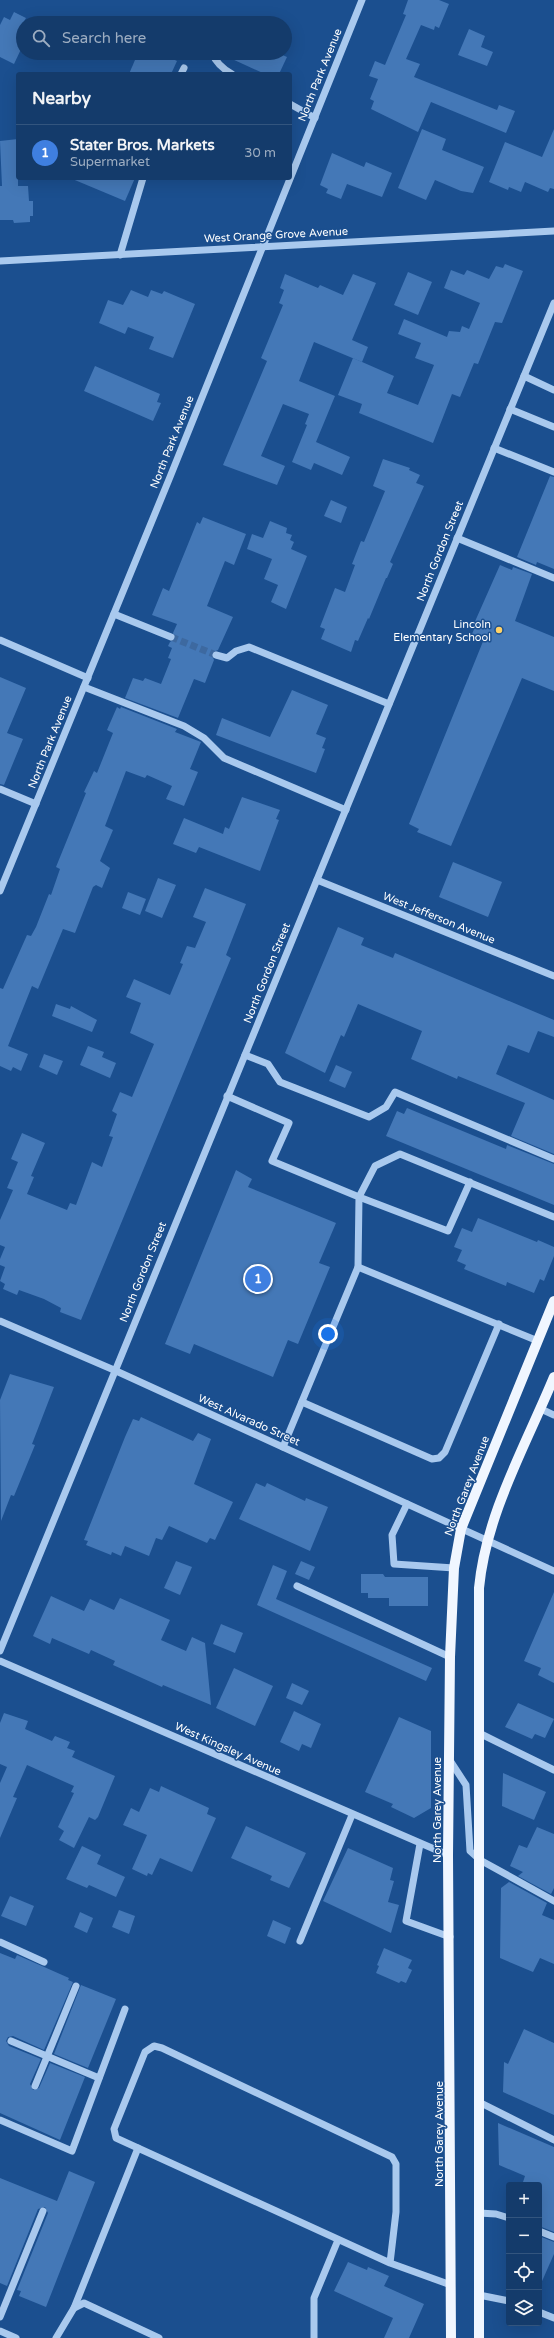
<!DOCTYPE html>
<html lang="en">
<head>
<meta charset="utf-8">
<style>
	:root { --surface:#143b6b; --page:#1d4271; --text:#f1f3f6; --muted:#9dadc1; --line:#33557e; --accent:#ffd166 }
	body { margin:0; font-family:"Varela Round",sans-serif; background:var(--page); color:var(--text) }
	.controls { position:absolute; right:12px; bottom:12px; display:grid; overflow:hidden; border-radius:4px; box-shadow:0 4px 16px #0002 }
	.controls button { width:36px; height:36px; display:grid; place-items:center; padding:0; border:0; border-bottom:1px solid var(--line); background:var(--surface); color:var(--text); font:20px sans-serif }
	.you { position:absolute; left:328px; top:1334px; width:14px; height:14px; margin:-10px; border:3px solid #fff; border-radius:50%; background:#1a73e8; box-shadow:0 0 0 6px #1a73e833 }
	.badge { display:grid; place-items:center; width:26px; height:26px; border-radius:50%; background:var(--accent); color:#fff; font-size:13px; font-weight:700 }
	.pin { position:absolute; translate:-50% -50%; border:2px solid #fff; box-shadow:0 1px 4px #0006 }
	.list { margin:0; padding:0; list-style:none }
	h2 { display:flex; justify-content:space-between; align-items:center; height:52px; margin:0; padding:0 16px; font-size:17px }
	h2 small { font-size:13px; font-weight:400; color:var(--muted) }
	.list li { display:grid; grid-template-columns:26px 1fr auto; gap:12px; align-items:center; box-sizing:border-box; height:56px; padding:0 16px; border-top:1px solid var(--line) }
	.list b { display:block; font-size:15px; white-space:nowrap }
	.list p { margin:0; font-size:13px; white-space:nowrap; color:var(--muted) }
	.list em { font-size:13px; font-style:normal; color:var(--muted) }
	.icon { flex:none; width:22px; height:22px; fill:none; stroke:currentColor; stroke-width:2; stroke-linecap:round; stroke-linejoin:round }
	.map { position:relative; flex:none; width:554px; height:2338px; overflow:hidden }
	.search { position:absolute; background:var(--surface); box-shadow:0 4px 16px #0002; left:16px; top:16px; width:276px; height:44px; display:flex; align-items:center; gap:10px; box-sizing:border-box; padding:0 14px; border-radius:22px; color:var(--muted); font-size:15px }
	.panel { position:absolute; background:var(--surface); box-shadow:0 4px 16px #0002; left:16px; top:72px; width:276px; height:108px; border-radius:4px }
	.map>svg:first-child { display:block }
	.building { fill:#4478b7 }
	.lines { fill:none; stroke-linecap:round; stroke-linejoin:round }
	.minor-tunnel { stroke:#3d69a0; stroke-width:7; stroke-dasharray:7 3.5; stroke-linecap:butt }
	.minor { stroke:#a9c9ee; stroke-width:7 }
	.major { stroke:#f0f6ff; stroke-width:10 }
	.poi-dot { fill:#ffd166; stroke:#1b4f8f; stroke-width:1.5 }
	.labels { text-anchor:middle; dominant-baseline:central; stroke-width:3; stroke-linejoin:round; paint-order:stroke }
	.street-label { font-size:11px; fill:#fff; stroke:#1b4f8f }
	.poi-label { font-size:11px; fill:#fff; stroke:#1b4f8f; text-anchor:end }
</style>
</head>
<body>
<div class="map">
<svg width="554" height="2338" viewBox="0 0 554 2338">
	<rect width="100%" height="100%" fill="#1b4f8f"/>
	<g class="building">
		<path d="M 408,0 L 439,0 L 449,4 L 439,28 L 435,26 L 434,30 L 421,25 L 406,59 L 420,64 L 414,77 L 497,110 L 499,105 L 515,111 L 506,133 L 431,102 L 418,132 L 371,109 L 374,101 L 370,99 L 378,79 L 369,76 L 375,61 L 385,65 L 406,15 L 403,14 Z"/>
		<path d="M 14,12 L 26,18 L 23,23 L 23,45 L 14,64 L 0,57 L 0,25 L 4,17 L 10,20 Z"/>
		<path d="M 469,29 L 485,36 L 481,47 L 493,52 L 487,66 L 458,55 Z"/>
		<path d="M 138,53 L 160,53 L 177,61 L 171,74 L 129,74 Z"/>
		<path d="M 219,53 L 278,53 L 287,57 L 279,74 L 265,74 Z"/>
		<path d="M 422,129 L 446,139 L 442,150 L 484,167 L 473,193 L 461,191 L 435,180 L 426,200 L 398,188 Z"/>
		<path d="M 554,129 L 554,189 L 550,188 L 548,192 L 525,182 L 521,192 L 509,187 L 508,190 L 489,182 L 505,142 L 542,157 Z"/>
		<path d="M 18,139 L 18,186 L 28,186 L 29,201 L 33,201 L 33,216 L 30,216 L 30,222 L 14,223 L 13,220 L 0,220 L 0,186 L 2,186 L 0,141 Z"/>
		<path d="M 332,153 L 364,167 L 366,162 L 392,173 L 382,197 L 347,184 L 341,199 L 326,193 L 328,189 L 320,185 Z"/>
		<path d="M 70,178 L 135,178 L 125,201 Z"/>
		<path d="M 505,264 L 523,271 L 502,323 L 495,322 L 478,364 L 474,363 L 460,397 L 452,394 L 433,443 L 359,413 L 362,404 L 338,395 L 353,358 L 394,376 L 387,393 L 418,405 L 434,365 L 415,358 L 421,343 L 398,334 L 404,319 L 447,337 L 449,331 L 460,332 L 462,326 L 469,329 L 480,303 L 444,288 L 451,270 L 464,275 L 467,270 L 489,279 L 496,266 L 503,268 Z"/>
		<path d="M 408,272 L 432,282 L 418,315 L 394,305 Z"/>
		<path d="M 285,274 L 318,288 L 320,285 L 343,295 L 353,274 L 376,283 L 352,340 L 368,347 L 362,362 L 314,342 L 299,381 L 335,396 L 316,442 L 350,457 L 342,475 L 314,463 L 311,470 L 292,462 L 307,425 L 305,424 L 309,414 L 283,404 L 261,456 L 285,466 L 277,485 L 223,465 L 267,361 L 261,358 L 283,305 L 279,303 L 284,290 L 280,288 Z"/>
		<path d="M 131,290 L 148,297 L 151,290 L 162,294 L 164,291 L 195,304 L 173,358 L 149,349 L 154,337 L 128,327 L 125,334 L 99,323 L 108,300 L 123,305 Z"/>
		<path d="M 95,366 L 160,394 L 157,402 L 161,403 L 153,421 L 84,391 Z"/>
		<path d="M 383,459 L 410,468 L 409,470 L 420,475 L 416,483 L 424,486 L 390,562 L 393,564 L 387,578 L 386,578 L 369,619 L 368,618 L 358,641 L 355,640 L 351,652 L 321,639 L 325,629 L 320,627 L 335,588 L 345,592 L 355,565 L 352,564 L 361,541 L 364,542 L 385,491 L 373,486 Z"/>
		<path d="M 550,476 L 554,477 L 554,569 L 537,562 L 536,565 L 517,557 Z"/>
		<path d="M 331,500 L 347,507 L 341,523 L 324,516 Z"/>
		<path d="M 203,517 L 246,534 L 234,565 L 225,561 L 207,606 L 233,617 L 218,650 L 211,653 L 214,660 L 205,683 L 194,679 L 178,718 L 125,698 L 133,678 L 143,681 L 145,678 L 161,684 L 171,659 L 168,658 L 172,648 L 168,646 L 170,642 L 175,639 L 173,633 L 177,624 L 152,615 L 163,588 L 169,591 L 197,522 L 200,524 Z"/>
		<path d="M 270,521 L 287,528 L 286,533 L 292,535 L 290,540 L 294,542 L 291,549 L 307,556 L 286,609 L 271,602 L 278,585 L 264,579 L 272,559 L 247,549 L 252,534 L 263,538 Z"/>
		<path d="M 500,565 L 512,570 L 513,567 L 532,574 L 515,621 L 554,637 L 554,691 L 522,678 L 451,846 L 417,832 L 419,829 L 409,824 L 484,639 L 472,634 L 475,627 L 473,626 Z"/>
		<path d="M 0,677 L 26,688 L 7,733 L 23,739 L 4,785 L 0,784 Z"/>
		<path d="M 292,690 L 328,705 L 316,734 L 326,738 L 322,748 L 325,749 L 316,773 L 216,735 L 222,718 L 270,737 Z"/>
		<path d="M 117,707 L 120,709 L 121,707 L 177,729 L 175,732 L 201,742 L 190,769 L 198,772 L 184,806 L 166,799 L 172,786 L 147,775 L 145,778 L 126,771 L 105,826 L 113,830 L 100,861 L 110,868 L 102,888 L 96,885 L 93,887 L 75,933 L 63,929 L 38,989 L 32,986 L 8,1046 L 28,1054 L 21,1071 L 13,1067 L 11,1071 L 0,1066 L 0,988 L 3,989 L 27,935 L 31,936 L 36,927 L 49,894 L 51,895 L 60,869 L 56,867 L 86,793 L 84,792 L 94,771 L 97,773 L 113,733 L 107,730 Z"/>
		<path d="M 242,797 L 280,810 L 276,819 L 279,820 L 260,871 L 199,847 L 196,853 L 173,844 L 184,818 L 223,834 L 225,827 L 229,829 Z"/>
		<path d="M 453,862 L 502,882 L 488,917 L 439,897 Z"/>
		<path d="M 158,878 L 176,885 L 162,918 L 145,911 Z"/>
		<path d="M 205,888 L 246,904 L 226,955 L 231,958 L 81,1320 L 60,1312 L 61,1308 L 44,1299 L 19,1290 L 17,1295 L 3,1289 L 5,1284 L 0,1281 L 5,1267 L 0,1265 L 0,1259 L 5,1247 L 0,1245 L 0,1220 L 13,1190 L 7,1188 L 18,1162 L 11,1159 L 22,1133 L 45,1143 L 31,1176 L 34,1177 L 27,1194 L 67,1210 L 70,1203 L 76,1205 L 92,1162 L 102,1167 L 113,1137 L 109,1136 L 117,1114 L 112,1111 L 120,1092 L 132,1097 L 154,1044 L 130,1033 L 141,1003 L 126,997 L 134,979 L 170,995 L 183,964 L 180,963 L 187,946 L 195,948 L 206,922 L 193,917 Z"/>
		<path d="M 128,892 L 146,899 L 140,915 L 122,908 Z"/>
		<path d="M 338,927 L 364,938 L 361,945 L 393,958 L 395,953 L 554,1020 L 554,1037 L 538,1031 L 529,1053 L 508,1045 L 496,1074 L 554,1100 L 554,1154 L 511,1136 L 525,1103 L 458,1076 L 457,1079 L 411,1059 L 422,1031 L 358,1004 L 344,1037 L 341,1035 L 325,1073 L 285,1053 Z"/>
		<path d="M 56,1004 L 70,1009 L 71,1006 L 97,1020 L 92,1032 L 52,1016 Z"/>
		<path d="M 88,1046 L 104,1052 L 102,1057 L 116,1063 L 110,1078 L 80,1065 Z"/>
		<path d="M 44,1054 L 63,1061 L 57,1075 L 39,1067 Z"/>
		<path d="M 336,1065 L 352,1072 L 345,1088 L 329,1081 Z"/>
		<path d="M 407,1108 L 506,1149 L 507,1145 L 554,1164 L 554,1205 L 386,1136 L 397,1111 L 404,1114 Z"/>
		<path d="M 236,1170 L 252,1179 L 248,1187 L 336,1223 L 319,1263 L 330,1267 L 298,1344 L 288,1340 L 273,1377 L 194,1344 L 190,1354 L 165,1344 Z"/>
		<path d="M 478,1218 L 537,1242 L 538,1240 L 554,1247 L 554,1256 L 544,1281 L 540,1279 L 534,1293 L 507,1282 L 506,1286 L 464,1269 L 466,1265 L 457,1261 L 462,1250 L 454,1247 L 462,1228 L 472,1232 Z"/>
		<path d="M 10,1374 L 54,1387 L 32,1444 L 35,1445 L 14,1496 L 11,1495 L 1,1521 L 0,1400 Z"/>
		<path d="M 141,1417 L 193,1441 L 198,1433 L 211,1439 L 194,1484 L 233,1502 L 215,1540 L 210,1538 L 207,1543 L 169,1526 L 162,1540 L 156,1538 L 149,1556 L 125,1546 L 121,1556 L 112,1552 L 111,1555 L 86,1545 L 88,1541 L 84,1540 L 125,1437 L 133,1419 L 139,1421 Z"/>
		<path d="M 256,1483 L 265,1487 L 267,1483 L 305,1501 L 306,1498 L 328,1507 L 310,1551 L 239,1519 Z"/>
		<path d="M 176,1561 L 192,1567 L 180,1595 L 164,1588 Z"/>
		<path d="M 301,1561 L 315,1567 L 309,1580 L 295,1574 Z"/>
		<path d="M 273,1565 L 287,1571 L 276,1599 L 432,1668 L 426,1681 L 257,1605 Z"/>
		<path d="M 361,1574 L 383,1574 L 385,1577 L 428,1577 L 428,1606 L 389,1606 L 389,1598 L 368,1598 L 368,1593 L 361,1593 Z"/>
		<path d="M 554,1592 L 554,1683 L 538,1675 L 541,1668 L 524,1661 Z"/>
		<path d="M 51,1596 L 84,1611 L 90,1599 L 114,1610 L 120,1598 L 170,1620 L 161,1640 L 186,1651 L 192,1637 L 205,1643 L 211,1705 L 163,1685 L 162,1687 L 113,1665 L 115,1661 L 91,1650 L 89,1654 L 52,1638 L 50,1644 L 33,1636 Z"/>
		<path d="M 221,1624 L 243,1633 L 235,1653 L 213,1644 Z"/>
		<path d="M 234,1668 L 273,1686 L 255,1726 L 216,1708 Z"/>
		<path d="M 292,1683 L 309,1691 L 302,1705 L 286,1698 Z"/>
		<path d="M 518,1703 L 554,1719 L 545,1738 L 535,1734 L 532,1739 L 505,1727 Z"/>
		<path d="M 294,1711 L 321,1724 L 311,1748 L 302,1744 L 299,1751 L 280,1742 Z"/>
		<path d="M 4,1713 L 28,1721 L 25,1729 L 52,1741 L 55,1736 L 70,1742 L 67,1748 L 75,1751 L 72,1757 L 115,1776 L 98,1817 L 95,1820 L 89,1817 L 74,1848 L 59,1840 L 64,1831 L 58,1827 L 74,1793 L 71,1792 L 74,1786 L 27,1765 L 13,1797 L 17,1798 L 0,1838 L 0,1783 L 7,1767 L 0,1764 L 0,1723 Z"/>
		<path d="M 399,1717 L 431,1731 L 431,1808 L 414,1818 L 391,1807 L 393,1804 L 365,1792 Z"/>
		<path d="M 503,1773 L 546,1792 L 534,1820 L 502,1806 Z"/>
		<path d="M 161,1786 L 209,1808 L 207,1814 L 216,1818 L 192,1872 L 160,1858 L 152,1875 L 148,1873 L 147,1876 L 132,1869 L 147,1835 L 123,1825 L 131,1808 L 139,1812 L 150,1788 L 159,1792 Z"/>
		<path d="M 246,1826 L 306,1853 L 289,1888 L 270,1880 L 272,1876 L 231,1858 Z"/>
		<path d="M 537,1827 L 554,1834 L 554,1888 L 551,1894 L 518,1876 L 523,1872 L 510,1866 L 519,1845 L 527,1848 Z"/>
		<path d="M 82,1846 L 101,1855 L 97,1864 L 125,1877 L 116,1897 L 89,1885 L 87,1888 L 66,1879 Z"/>
		<path d="M 348,1848 L 393,1868 L 390,1880 L 394,1881 L 388,1902 L 399,1905 L 391,1933 L 323,1901 Z"/>
		<path d="M 509,1882 L 547,1903 L 542,1915 L 554,1920 L 554,1964 L 540,1958 L 533,1972 L 500,1958 L 501,1888 Z"/>
		<path d="M 10,1896 L 34,1906 L 26,1926 L 1,1916 Z"/>
		<path d="M 119,1910 L 135,1916 L 129,1934 L 112,1927 Z"/>
		<path d="M 80,1912 L 93,1918 L 87,1933 L 74,1927 Z"/>
		<path d="M 273,1920 L 291,1928 L 285,1944 L 267,1936 Z"/>
		<path d="M 384,1948 L 412,1960 L 408,1968 L 412,1970 L 406,1983 L 401,1981 L 399,1983 L 376,1973 L 379,1966 L 377,1965 Z"/>
		<path d="M 0,1953 L 15,1959 L 17,1955 L 69,1978 L 68,1980 L 73,1982 L 44,2050 L 13,2036 L 8,2037 L 6,2041 L 9,2046 L 41,2059 L 30,2084 L 33,2090 L 39,2088 L 50,2063 L 85,2077 L 60,2140 L 0,2113 Z"/>
		<path d="M 81,1985 L 116,1999 L 88,2068 L 54,2054 Z"/>
		<path d="M 524,2029 L 554,2043 L 554,2115 L 503,2092 L 504,2062 L 508,2064 Z"/>
		<path d="M 498,2123 L 554,2147 L 554,2232 L 539,2226 L 539,2185 L 522,2185 L 525,2176 L 499,2165 Z"/>
		<path d="M 69,2171 L 95,2182 L 46,2307 L 19,2296 L 21,2291 L 17,2290 L 48,2213 L 45,2207 L 38,2209 L 7,2286 L 0,2283 L 0,2178 L 57,2201 Z"/>
		<path d="M 539,2236 L 554,2242 L 554,2254 L 539,2288 Z"/>
		<path d="M 348,2262 L 367,2270 L 368,2267 L 389,2276 L 384,2286 L 424,2304 L 409,2338 L 384,2338 L 393,2318 L 334,2291 Z"/>
	</g>
	<g class="lines">
		<path class="minor-tunnel" d="M 171,637 L 216,655"/>
		<g class="minor">
			<path d="M 212,53 C 216,63 223,69 232,74"/>
			<path d="M 181,74 L 184,68"/>
			<path d="M 290,104 L 315,118"/>
			<path d="M 120,255 L 143,178"/>
			<path d="M 0,261 L 554,231"/>
			<path d="M 524,376 L 554,390"/>
			<path d="M 510,409 L 554,427"/>
			<path d="M 494,448 L 554,472"/>
			<path d="M 457,538 L 554,578"/>
			<path d="M 114,614 L 171,637"/>
			<path d="M 0,640 L 88,678"/>
			<path d="M 216,655 L 227,658 L 236,651 L 249,647 L 389,704"/>
			<path d="M 84,687 L 184,726 L 204,738 L 224,758 L 346,810"/>
			<path d="M 0,789 L 36,804"/>
			<path d="M 317,880 L 554,976"/>
			<path d="M 0,891 L 170,477 L 362,0"/>
			<path d="M 245,1055 L 268,1064 L 280,1082 L 369,1117 L 386,1107 L 395,1092 L 554,1159"/>
			<path d="M 227,1096 L 289,1123 L 272,1161 L 359,1197 L 358,1267 L 283,1447"/>
			<path d="M 470,1182 L 448,1231 L 359,1197 L 375,1166 L 400,1154 L 554,1217"/>
			<path d="M 358,1267 L 538,1341"/>
			<path d="M 0,1321 L 114,1370 L 554,1571"/>
			<path d="M 302,1402 L 432,1459 L 439,1458 L 445,1452 L 499,1324"/>
			<path d="M 541,1409 L 554,1415"/>
			<path d="M 407,1504 L 392,1535 L 394,1564 L 454,1568"/>
			<path d="M 297,1586 L 450,1657"/>
			<path d="M 0,1651 L 554,303"/>
			<path d="M 0,1661 L 448,1855"/>
			<path d="M 479,1733 L 554,1770"/>
			<path d="M 449,1759 L 466,1785 L 470,1851 L 480,1860 L 554,1901"/>
			<path d="M 420,1844 L 406,1921 L 450,1937"/>
			<path d="M 300,1941 L 352,1815"/>
			<path d="M 0,1942 L 44,1962"/>
			<path d="M 11,2041 L 99,2078"/>
			<path d="M 35,2086 L 76,1986"/>
			<path d="M 479,2102 L 554,2140"/>
			<path d="M 0,2120 L 72,2151 L 125,2009"/>
			<path d="M 479,2213 L 496,2214 L 509,2218"/>
			<path d="M 539,2231 L 554,2237"/>
			<path d="M 390,2263 L 396,2212 L 396,2164 L 392,2157 L 162,2048 L 154,2046 L 145,2052 L 114,2129 L 116,2138 L 390,2263 L 451,2285"/>
			<path d="M 479,2295 L 509,2301"/>
			<path d="M 74,2308 L 138,2148"/>
			<path d="M 539,2312 L 554,2318"/>
			<path d="M 0,2317 L 43,2211"/>
			<path d="M 0,2331 L 16,2338"/>
			<path d="M 56,2338 L 74,2308 L 84,2303 L 159,2338"/>
			<path d="M 314,2338 L 314,2298 L 338,2240"/>
		</g>
		<g class="major">
			<path d="M 451,2338 L 448,1855 L 450,1657 L 454,1568 L 461,1529 L 554,1301"/>
			<path d="M 479,2338 L 479,1588 C 486,1514 526,1445 554,1377"/>
		</g>
	</g>
	<circle class="poi-dot" cx="499" cy="630" r="4"/>
	<g class="labels">
		<g class="street-label">
			<text transform="translate(320 75) rotate(-68)">North Park Avenue</text>
			<text transform="translate(276 235) rotate(-3)">West Orange Grove Avenue</text>
			<text transform="translate(172 442) rotate(-68)">North Park Avenue</text>
			<text transform="translate(440 551) rotate(-68)">North Gordon Street</text>
			<text transform="translate(50 742) rotate(-68)">North Park Avenue</text>
			<text transform="translate(439 918) rotate(22)">West Jefferson Avenue</text>
			<text transform="translate(267 973) rotate(-68)">North Gordon Street</text>
			<text transform="translate(143 1272) rotate(-68)">North Gordon Street</text>
			<text transform="translate(249 1420) rotate(24)">West Alvarado Street</text>
			<text transform="translate(467 1486) rotate(-69)">North Garey Avenue</text>
			<text transform="translate(228 1749) rotate(24)">West Kingsley Avenue</text>
			<text transform="translate(437 1810) rotate(-90)">North Garey Avenue</text>
			<text transform="translate(439 2134) rotate(-90)">North Garey Avenue</text>
		</g>
		<g class="poi-label">
			<text x="491" y="624">Lincoln<tspan x="491" dy="13">Elementary School</tspan></text>
		</g>
	</g>
</svg>
<div class="controls">
<button>+</button>
<button>−</button>
<button><svg class="icon" aria-label="locate" viewBox="0 0 24 24"><circle cx="12" cy="12" r="6"/><path d="M12 2v4M12 18v4M2 12h4M18 12h4"/></svg></button>
<button><svg class="icon" aria-label="layers" viewBox="0 0 24 24"><path d="M12 4l9 5-9 5-9-5zM3 14l9 5 9-5"/></svg></button>
</div>
<div class="you"></div>
<div class="pin badge" style="left:258px;top:1279px;background:#3f7fe0">1</div>
<div class="search"><svg class="icon" aria-label="search" viewBox="0 0 24 24"><circle cx="10" cy="10" r="6"/><path d="M15 15l6 6"/></svg>Search here</div>
<section class="panel">
<h2>Nearby<small></small></h2>
<ul class="list">
<li><span class="badge" style="background:#3f7fe0">1</span><div><b>Stater Bros. Markets</b><p>Supermarket</p></div><em>30 m</em></li>
</ul>
</section>
</div>
</body>
</html>
